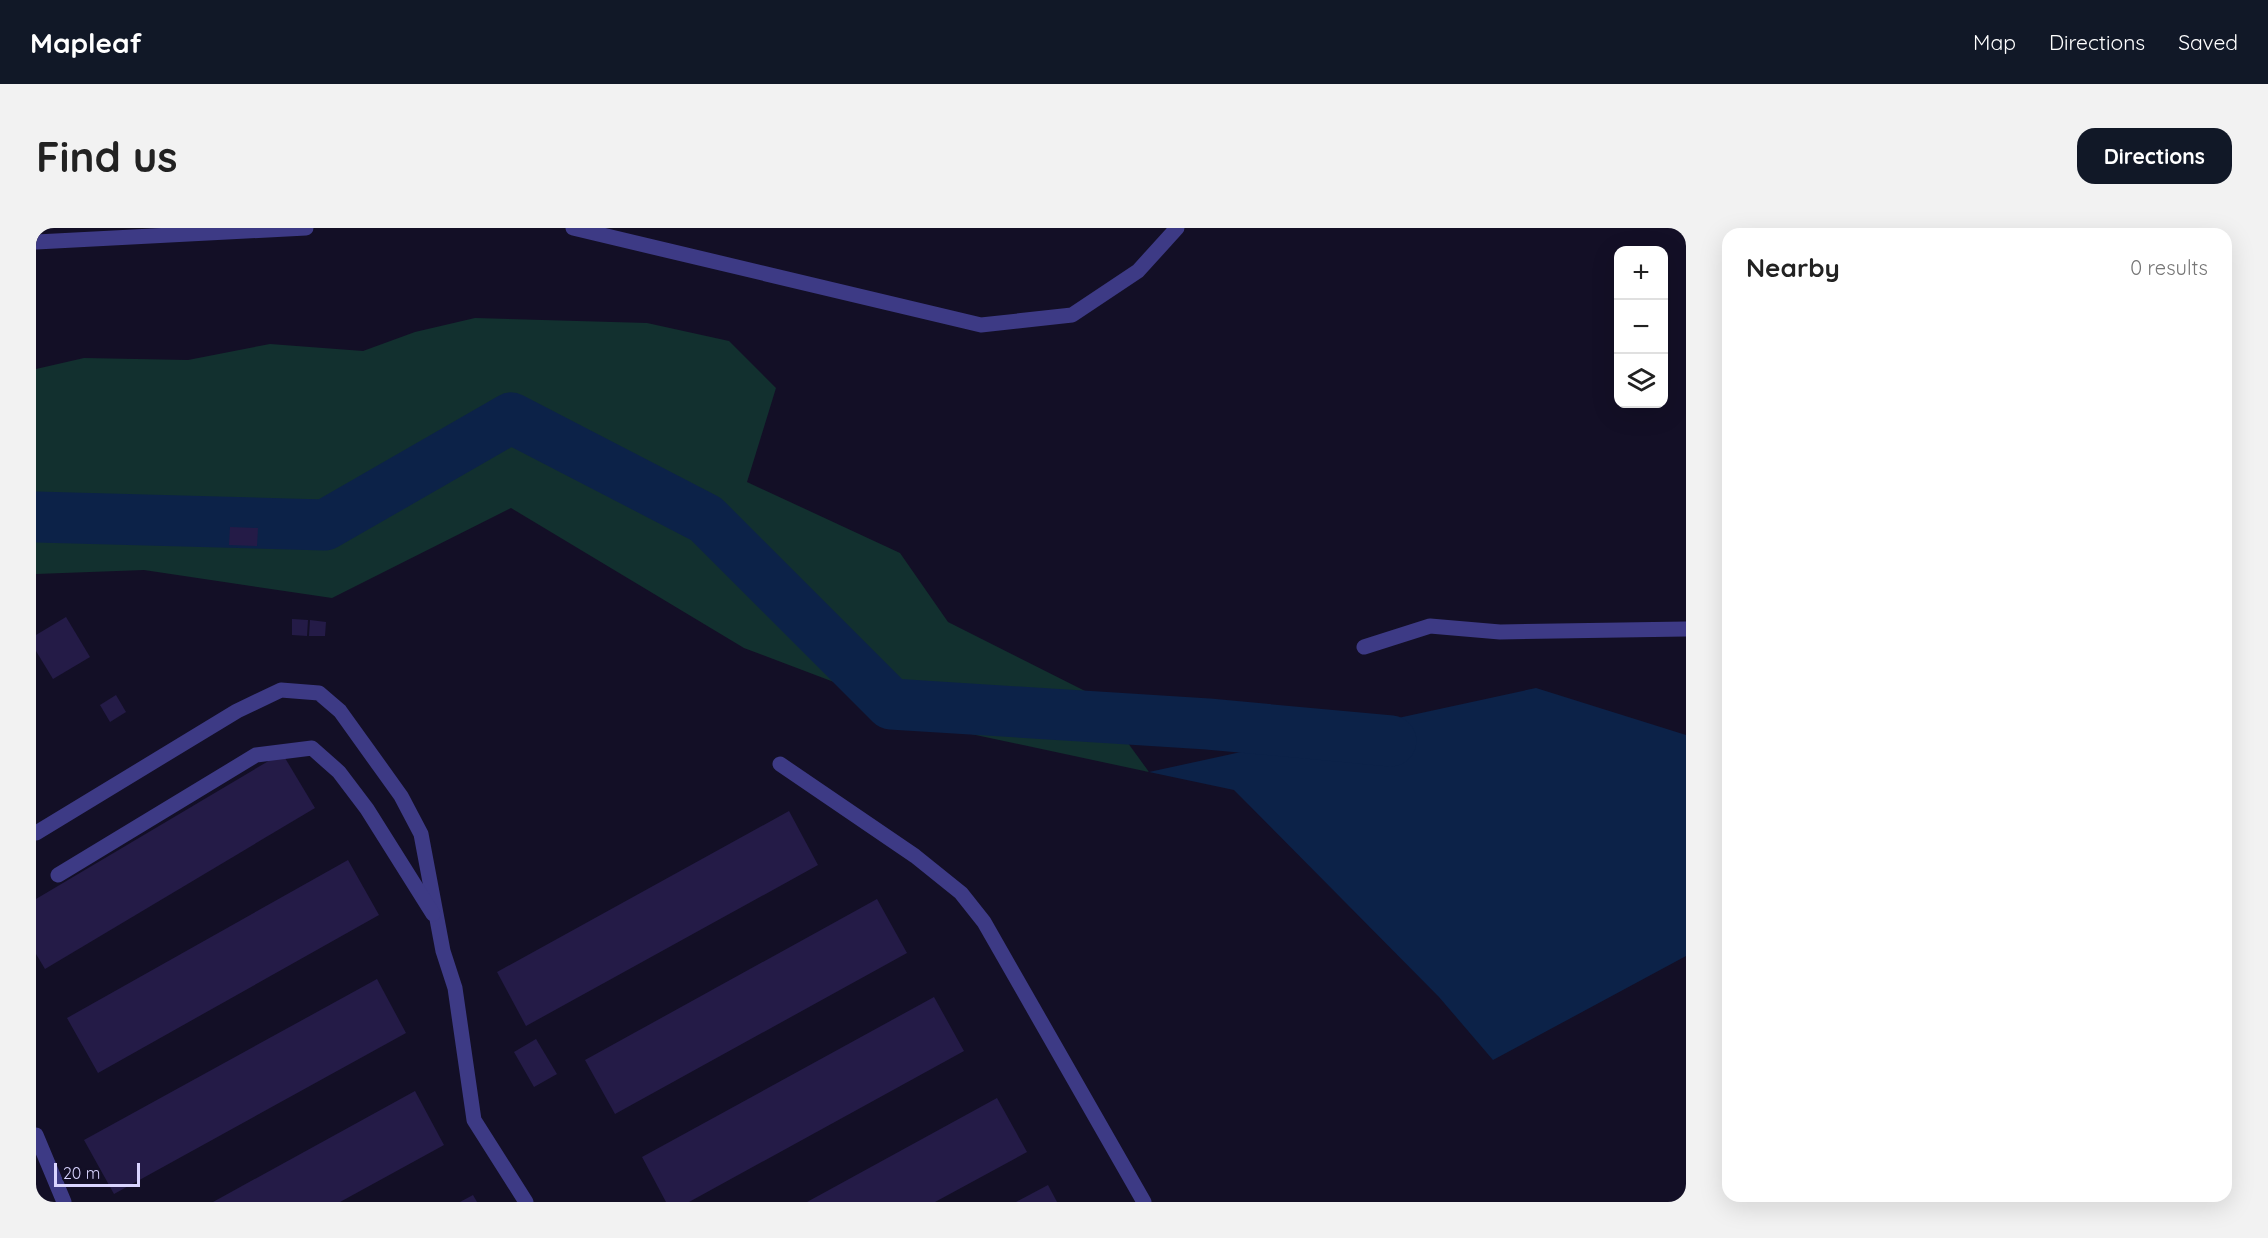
<!DOCTYPE html>
<html lang="en">
<head>
<meta charset="utf-8">
<style>
	:root { --surface:#fff; --page:#f2f2f2; --text:#222; --muted:#767676; --line:#e0e0e0; --accent:#111827 }
	body { margin:0; font-family:Quicksand,sans-serif; background:var(--page); color:var(--text) }
	.controls { position:absolute; right:18px; top:18px; display:grid; overflow:hidden; border-radius:12px; box-shadow:0 6px 24px #0002 }
	.controls button { width:54px; height:54px; display:grid; place-items:center; padding:0; border:0; border-bottom:2px solid var(--line); background:var(--surface); color:var(--text); font:30px sans-serif }
	.scale { position:absolute; left:18px; bottom:15px; width:86px; box-sizing:border-box; padding-left:6px; border:3px solid #d9d4ff; border-top:0; font-size:16px; line-height:21px; white-space:nowrap; color:#d9d4ff; -webkit-text-stroke:4px #130f26; paint-order:stroke }
	.list { margin:0; padding:0; list-style:none }
	h2 { display:flex; justify-content:space-between; align-items:center; height:78px; margin:0; padding:0 24px; font-size:26px }
	h2 small { font-size:20px; font-weight:400; color:var(--muted) }
	.icon { flex:none; width:33px; height:33px; fill:none; stroke:currentColor; stroke-width:2; stroke-linecap:round; stroke-linejoin:round }
	.map { position:relative; flex:none; width:1650px; height:974px; overflow:hidden; border-radius:18px }
	header { display:flex; align-items:center; gap:36px; box-sizing:border-box; height:84px; padding:0 30px; background:var(--accent); color:#fff }
	header strong { font-size:28px }
	nav { display:flex; gap:33px; margin-inline-start:auto; font-size:21px }
	.intro { display:flex; align-items:center; justify-content:space-between; box-sizing:border-box; height:144px; padding:0 36px }
	h1 { margin:0; font-size:42px }
	.button { padding:15px 27px; border-radius:18px; background:var(--accent); color:#fff; font-size:21px; font-weight:700 }
	main { display:flex; gap:36px; padding:0 36px }
	aside { flex:1; background:var(--surface); border-radius:18px; box-shadow:0 6px 24px #0002 }
	.map>svg:first-child { display:block }
	.green { fill:#12302f }
	.water { fill:#0c2248 }
	.lines { fill:none; stroke-linecap:round; stroke-linejoin:round }
	.river { stroke:#0c2248; stroke-width:51 }
	.building { fill:#241b47 }
	.minor { stroke:#3d3a85; stroke-width:15 }
</style>
</head>
<body>
<header>
<strong>Mapleaf</strong>
<nav><a>Map</a><a>Directions</a><a>Saved</a></nav>
</header>
<div class="intro"><h1>Find us</h1><a class="button">Directions</a></div>
<main>
<div class="map">
<svg width="1650" height="974" viewBox="0 0 1650 974">
	<rect width="100%" height="100%" fill="#130f26"/>
	<path class="green" d="M 439,90 L 611,95 L 693,113 L 740,160 L 711,254 L 864,325 L 912,394 L 1057,467 L 1113,544 L 935,506 L 708,420 L 475,280 L 296,370 L 108,342 L 0,346 L 0,141 L 48,130 L 152,132 L 234,116 L 327,123 L 379,104 Z"/>
	<path class="water" d="M 1500,460 L 1650,507 L 1650,728 L 1457,832 L 1403,769 L 1198,562 L 1113,544 Z"/>
	<g class="lines">
		<path class="river" d="M 0,289 L 289,297 L 475,190 L 670,291 L 855,476 L 1172,496 L 1355,513"/>
	</g>
	<g class="building">
		<path d="M 194,299 L 222,300 L 221,318 L 193,317 Z"/>
		<path d="M 30,389 L 54,429 L 17,451 L 0,423 L 0,407 Z"/>
		<path d="M 256,391 L 272,392 L 271,408 L 256,407 Z"/>
		<path d="M 274,392 L 290,394 L 289,408 L 273,408 Z"/>
		<path d="M 80,467 L 90,484 L 74,494 L 64,477 Z"/>
		<path d="M 246,525 L 279,580 L 9,741 L 0,726 L 0,671 Z"/>
		<path d="M 753,583 L 782,637 L 490,798 L 461,744 Z"/>
		<path d="M 312,632 L 343,687 L 62,845 L 31,790 Z"/>
		<path d="M 841,671 L 871,725 L 579,886 L 549,832 Z"/>
		<path d="M 341,751 L 370,805 L 78,966 L 48,912 Z"/>
		<path d="M 898,769 L 928,823 L 653,974 L 630,974 L 606,929 Z"/>
		<path d="M 500,811 L 521,846 L 498,859 L 478,824 Z"/>
		<path d="M 379,863 L 408,917 L 304,974 L 177,974 Z"/>
		<path d="M 961,870 L 991,924 L 899,974 L 771,974 Z"/>
		<path d="M 1012,957 L 1021,974 L 980,974 Z"/>
		<path d="M 437,967 L 441,974 L 424,974 Z"/>
	</g>
	<g class="lines">
		<g class="minor">
			<path d="M 537,0 L 945,97 L 1036,87 L 1102,43 L 1141,0"/>
			<path d="M 0,14 L 270,0"/>
			<path d="M 1328,419 L 1394,398 L 1464,404 L 1650,401"/>
			<path d="M 744,536 L 879,628 L 925,665 L 948,694 L 1108,974"/>
			<path d="M 0,605 L 201,483 L 245,462 L 283,465 L 304,483 L 365,568 L 385,606 L 407,723 L 419,760 L 438,892 L 490,974"/>
			<path d="M 22,647 L 220,527 L 276,520 L 303,544 L 331,581 L 397,686"/>
			<path d="M 0,907 L 28,974"/>
		</g>
	</g>
</svg>
<div class="controls">
<button>+</button>
<button>−</button>
<button><svg class="icon" aria-label="layers" viewBox="0 0 24 24"><path d="M12 4l9 5-9 5-9-5zM3 14l9 5 9-5"/></svg></button>
</div>
<div class="scale">20 m</div>
</div>
<aside>
<h2>Nearby<small>0 results</small></h2>
<ul class="list">
</ul>
</aside>
</main>
</body>
</html>
